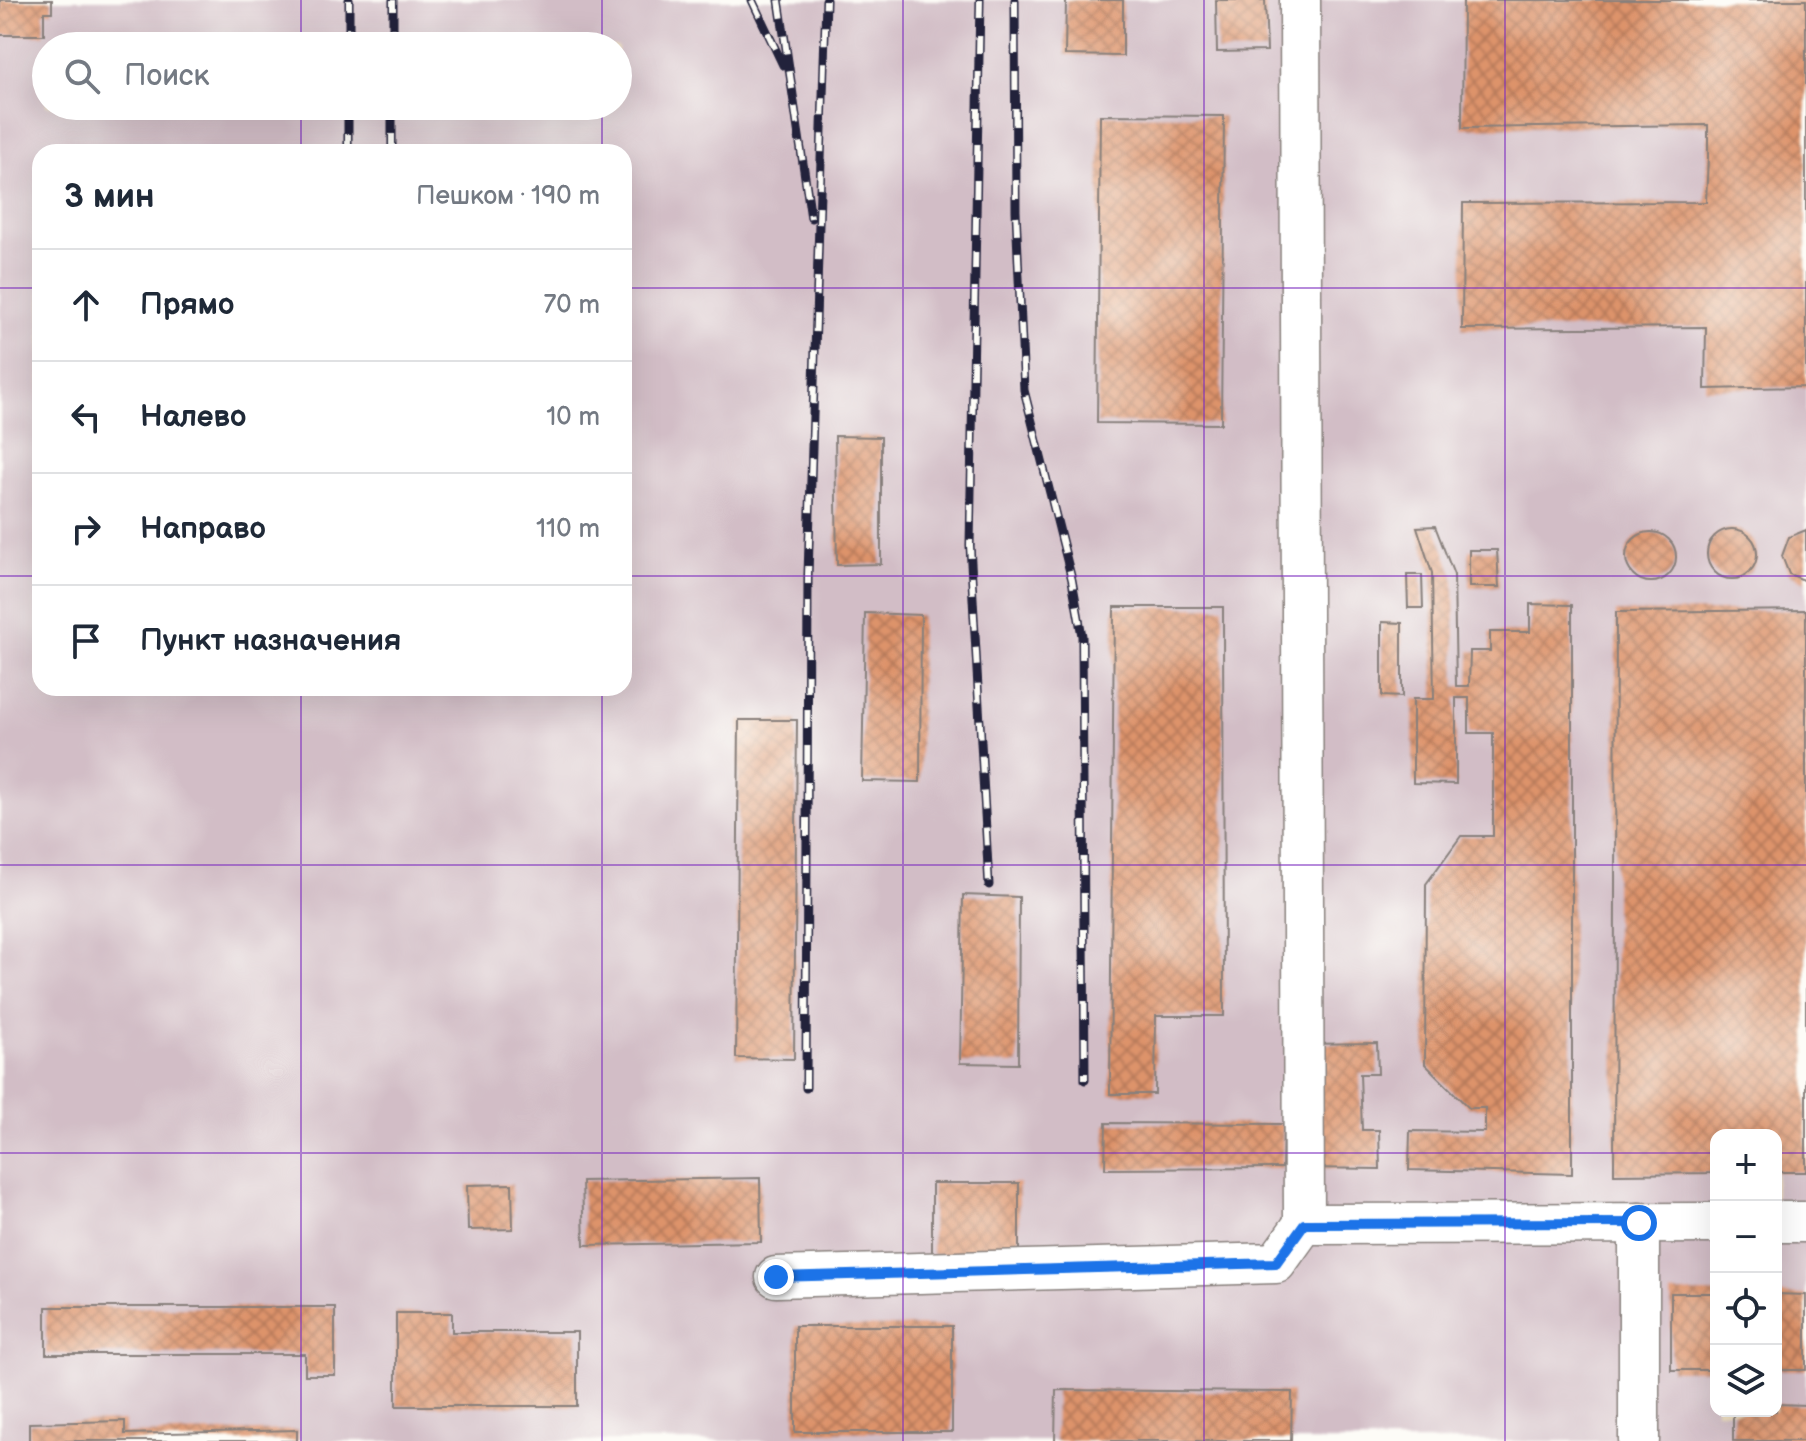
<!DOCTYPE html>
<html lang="ru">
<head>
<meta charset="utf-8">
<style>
	:root { --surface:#fff; --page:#f6f6f7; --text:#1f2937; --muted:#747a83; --line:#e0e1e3 }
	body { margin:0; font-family:"Balsamiq Sans",sans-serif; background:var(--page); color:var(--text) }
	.controls { position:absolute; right:24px; bottom:24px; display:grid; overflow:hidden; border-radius:16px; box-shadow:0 8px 32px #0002 }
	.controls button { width:72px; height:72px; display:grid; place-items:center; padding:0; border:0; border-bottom:2px solid var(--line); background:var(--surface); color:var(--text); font:40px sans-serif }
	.stop { position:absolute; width:24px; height:24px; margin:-18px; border:6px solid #1a73e8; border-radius:50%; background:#fff }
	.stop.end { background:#1a73e8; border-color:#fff; box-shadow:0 2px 8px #0008 }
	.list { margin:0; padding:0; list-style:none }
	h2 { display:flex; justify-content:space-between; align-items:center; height:104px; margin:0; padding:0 32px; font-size:34px }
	h2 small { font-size:26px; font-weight:400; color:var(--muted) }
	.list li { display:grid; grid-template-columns:52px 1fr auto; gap:24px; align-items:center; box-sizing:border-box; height:112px; padding:0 32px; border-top:2px solid var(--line) }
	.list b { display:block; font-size:30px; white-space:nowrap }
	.list em { font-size:26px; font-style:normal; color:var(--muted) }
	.icon { flex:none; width:44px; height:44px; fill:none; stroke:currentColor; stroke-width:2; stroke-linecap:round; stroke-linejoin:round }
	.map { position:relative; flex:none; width:1806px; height:1441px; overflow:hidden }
	.search { position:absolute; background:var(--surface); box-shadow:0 8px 32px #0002; left:32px; top:32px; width:600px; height:88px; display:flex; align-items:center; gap:20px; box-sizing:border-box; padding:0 28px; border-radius:44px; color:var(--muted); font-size:30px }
	.panel { position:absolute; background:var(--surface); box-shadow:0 8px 32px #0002; left:32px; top:144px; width:600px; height:552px; border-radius:24px }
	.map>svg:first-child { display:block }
	.industrial { fill:#d2bdc6; fill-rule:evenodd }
	.building { fill:url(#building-cross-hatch) }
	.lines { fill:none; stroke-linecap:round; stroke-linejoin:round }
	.minor-casing { stroke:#88807c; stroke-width:43 }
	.minor { stroke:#fff; stroke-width:40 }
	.rail-casing { stroke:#22223b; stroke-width:9 }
	.rail { stroke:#fdfcf7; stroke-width:6; stroke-dasharray:18; stroke-linecap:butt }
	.route { stroke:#1a73e8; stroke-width:10 }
	.grid { fill:none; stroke:#7b2cbf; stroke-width:2; stroke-opacity:0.55 }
</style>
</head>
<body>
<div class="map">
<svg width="1806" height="1441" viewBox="0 0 1806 1441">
	<defs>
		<pattern id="building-cross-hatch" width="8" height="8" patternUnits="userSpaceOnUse" patternTransform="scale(2)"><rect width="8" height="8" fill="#dd936b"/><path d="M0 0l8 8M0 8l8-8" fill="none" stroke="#b37859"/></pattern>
	</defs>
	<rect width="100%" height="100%" fill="#fdfcf7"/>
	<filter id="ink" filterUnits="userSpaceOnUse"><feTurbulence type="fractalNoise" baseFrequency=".0125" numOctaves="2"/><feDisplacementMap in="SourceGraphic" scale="16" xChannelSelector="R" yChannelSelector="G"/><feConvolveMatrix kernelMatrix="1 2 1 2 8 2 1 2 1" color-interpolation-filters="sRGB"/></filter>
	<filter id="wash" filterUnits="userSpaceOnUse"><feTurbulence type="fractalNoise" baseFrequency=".006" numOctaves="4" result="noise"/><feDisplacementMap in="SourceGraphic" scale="32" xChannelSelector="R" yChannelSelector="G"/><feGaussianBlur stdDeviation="1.8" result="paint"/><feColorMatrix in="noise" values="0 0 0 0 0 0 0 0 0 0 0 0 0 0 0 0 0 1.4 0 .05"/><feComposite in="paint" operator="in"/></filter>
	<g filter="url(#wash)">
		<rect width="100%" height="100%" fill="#efdebd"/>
		<path class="industrial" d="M 0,0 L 1806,0 L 1806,1441 L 0,1441 ZM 46,46 L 618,46 L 618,106 L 46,106 ZM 40,152 L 624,152 L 624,688 L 40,688 ZM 1716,1135 L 1776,1135 L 1776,1411 L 1716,1411 Z"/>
		<g id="blocks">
			<g class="building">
				<path d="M 0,0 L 52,0 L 52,12 L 44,12 L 44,35 L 0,35 Z"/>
				<path d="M 1066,0 L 1123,0 L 1123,56 L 1065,55 Z"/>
				<path d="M 1216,0 L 1265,0 L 1267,51 L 1217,52 Z"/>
				<path d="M 1463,0 L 1806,0 L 1806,387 L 1705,389 L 1706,327 L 1462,329 L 1463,203 L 1706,202 L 1708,157 L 1708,125 L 1462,128 Z"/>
				<path d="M 1100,115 L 1224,116 L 1221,424 L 1097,423 Z"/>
				<path d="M 835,436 L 881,437 L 881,564 L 837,565 Z"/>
				<path d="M 1435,526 L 1454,575 L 1456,686 L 1469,686 L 1470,651 L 1490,651 L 1490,632 L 1530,632 L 1530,604 L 1572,605 L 1572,1174 L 1409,1170 L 1410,1131 L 1485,1132 L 1485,1108 L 1469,1108 L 1425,1064 L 1426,884 L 1461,836 L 1493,836 L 1493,733 L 1469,733 L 1469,698 L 1456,698 L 1456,784 L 1413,783 L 1413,699 L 1434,699 L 1432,573 L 1417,527 Z"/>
				<circle cx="1732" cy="554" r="25"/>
				<path d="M 1806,530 L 1806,581 L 1789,574 L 1782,556 L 1789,537 Z"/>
				<circle cx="1651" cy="557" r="25"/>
				<path d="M 1469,550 L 1497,550 L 1499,587 L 1469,587 Z"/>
				<path d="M 1407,575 L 1422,575 L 1423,608 L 1408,608 Z"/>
				<path d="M 1114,607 L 1223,607 L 1224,1016 L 1156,1016 L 1155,1094 L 1110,1094 Z"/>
				<path d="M 1806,610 L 1806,1172 L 1776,1172 L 1776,1135 L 1716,1135 L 1716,1173 L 1614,1174 L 1616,612 Z"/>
				<path d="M 865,613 L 921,615 L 920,782 L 862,781 Z"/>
				<path d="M 1382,622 L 1402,623 L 1402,697 L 1382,696 Z"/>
				<path d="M 739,720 L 797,720 L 794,1059 L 736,1058 Z"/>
				<path d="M 963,895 L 1019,897 L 1018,1064 L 960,1063 Z"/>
				<path d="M 1377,1043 L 1378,1074 L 1360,1074 L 1362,1130 L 1379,1130 L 1380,1169 L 1307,1168 L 1304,1044 Z"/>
				<path d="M 1106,1123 L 1283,1124 L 1282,1168 L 1105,1169 Z"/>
				<path d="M 760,1178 L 761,1242 L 584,1245 L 582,1181 Z"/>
				<rect x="932" y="1183" width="87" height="72"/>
				<path d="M 512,1184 L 513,1229 L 468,1230 L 467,1185 Z"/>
				<rect x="1671" y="1293" width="45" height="77"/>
				<path d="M 1776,1294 L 1806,1295 L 1806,1370 L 1776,1370 Z"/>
				<path d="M 46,1307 L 335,1307 L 335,1375 L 305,1375 L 305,1354 L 46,1354 Z"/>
				<path d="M 396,1313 L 452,1313 L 452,1332 L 577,1332 L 577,1406 L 396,1406 Z"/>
				<rect x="795" y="1326" width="157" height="106"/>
				<path d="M 1056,1390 L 1292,1392 L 1291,1441 L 1055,1441 Z"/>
				<path d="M 1776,1404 L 1806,1405 L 1806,1441 L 1733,1441 L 1733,1411 L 1776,1411 Z"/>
				<path d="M 125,1421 L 125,1434 L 297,1430 L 297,1441 L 29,1441 L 29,1423 Z"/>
			</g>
		</g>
	</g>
	<g filter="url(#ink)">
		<use href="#blocks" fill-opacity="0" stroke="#88807c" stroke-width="2"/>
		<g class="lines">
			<g class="minor-casing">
				<g id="minor">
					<path d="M 1300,0 L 1304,1224"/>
					<path d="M 1776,1222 L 1806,1222"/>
					<path d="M 1639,1223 L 1639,1441"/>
					<path d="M 776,1277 L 1276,1263 L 1304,1224 L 1716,1223"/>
				</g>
			</g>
			<use href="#minor" class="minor"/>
			<g class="rail-casing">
				<g id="rail">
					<path d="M 752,0 L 783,65"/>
					<path d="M 779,0 L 811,218"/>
					<path d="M 980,0 L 970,545 L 989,885"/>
					<path d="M 1015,0 L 1016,211 L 1024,390 L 1072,580 L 1082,636 L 1085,1080"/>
					<path d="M 349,46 L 349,0"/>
					<path d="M 393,46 L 393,0"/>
					<path d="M 348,152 L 348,106"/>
					<path d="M 392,152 L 392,106"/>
					<path d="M 806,1088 L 808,575 L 826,0"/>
				</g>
			</g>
			<use href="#rail" class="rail"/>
		</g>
	</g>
	<g class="lines" filter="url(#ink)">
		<path class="route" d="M 776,1277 L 1276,1263 L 1304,1224 L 1639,1223"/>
	</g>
	<path class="grid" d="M 301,0 L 301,46M 602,0 L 602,46M 903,0 L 903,1441M 1204,0 L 1204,1441M 1505,0 L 1505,1441M 301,106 L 301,152M 602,106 L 602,152M 0,288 L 40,288M 624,288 L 1806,288M 0,576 L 40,576M 624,576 L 1806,576M 301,688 L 301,1441M 602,688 L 602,1441M 0,865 L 1806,865M 0,1153 L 1716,1153M 1776,1153 L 1806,1153"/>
</svg>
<div class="controls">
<button>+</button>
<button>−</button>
<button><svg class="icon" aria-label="locate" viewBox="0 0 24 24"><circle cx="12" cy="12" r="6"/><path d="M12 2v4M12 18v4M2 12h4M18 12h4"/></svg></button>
<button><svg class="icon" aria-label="layers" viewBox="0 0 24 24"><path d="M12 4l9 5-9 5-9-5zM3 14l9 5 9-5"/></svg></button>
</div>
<div class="stop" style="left:1639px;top:1223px"></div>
<div class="stop end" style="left:776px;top:1277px"></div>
<div class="search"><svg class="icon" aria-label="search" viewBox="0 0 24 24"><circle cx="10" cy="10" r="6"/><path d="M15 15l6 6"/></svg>Поиск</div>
<section class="panel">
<h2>3 мин<small>Пешком · 190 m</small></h2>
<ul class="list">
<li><svg class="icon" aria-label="ahead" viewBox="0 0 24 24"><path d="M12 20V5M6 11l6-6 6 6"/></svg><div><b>Прямо</b></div><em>70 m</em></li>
<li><svg class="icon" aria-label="left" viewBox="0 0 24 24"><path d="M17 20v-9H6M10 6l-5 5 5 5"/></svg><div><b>Налево</b></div><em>10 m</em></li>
<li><svg class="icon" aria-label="right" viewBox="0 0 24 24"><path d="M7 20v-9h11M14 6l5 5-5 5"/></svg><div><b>Направо</b></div><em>110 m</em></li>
<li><svg class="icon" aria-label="arrive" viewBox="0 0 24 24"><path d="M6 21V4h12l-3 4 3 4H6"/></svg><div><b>Пункт назначения</b></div></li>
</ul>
</section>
</div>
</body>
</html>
